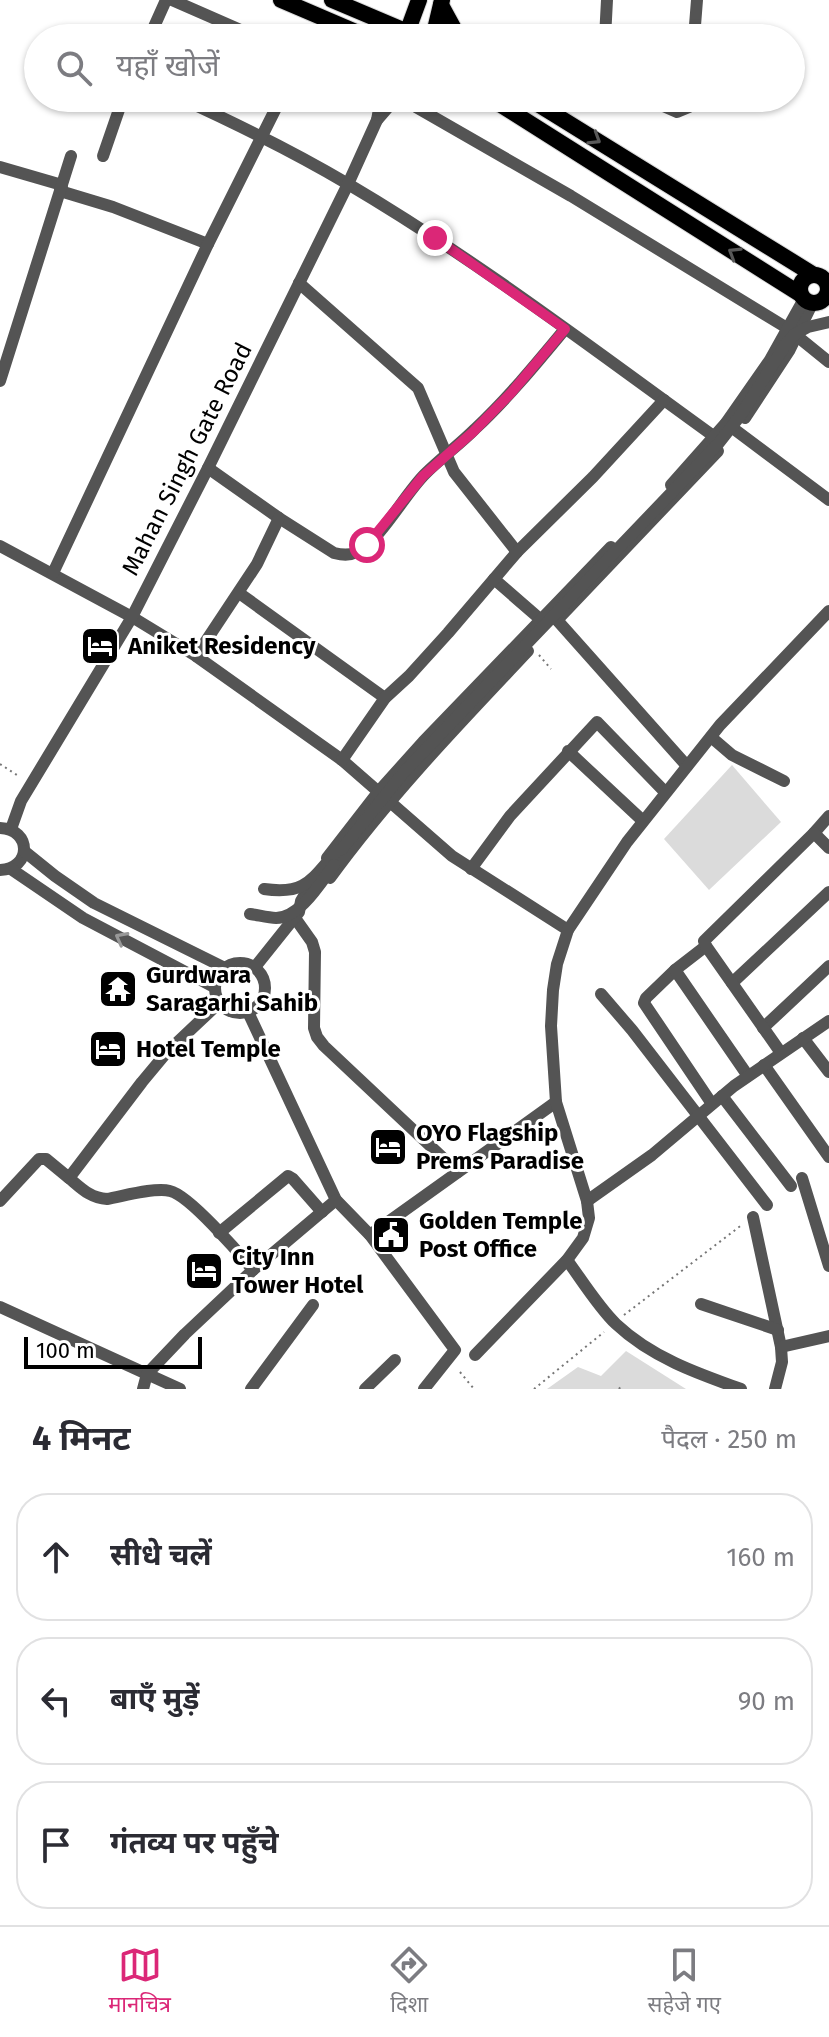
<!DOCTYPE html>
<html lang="hi">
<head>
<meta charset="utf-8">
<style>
	:root { --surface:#fff; --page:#f2f2f3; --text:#2b2b33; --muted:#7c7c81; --line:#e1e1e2; --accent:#db2777 }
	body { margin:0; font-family:"Fira Sans","Noto Sans Devanagari",sans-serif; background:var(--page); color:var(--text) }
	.scale { position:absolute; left:24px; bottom:20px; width:178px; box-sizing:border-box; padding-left:8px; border:4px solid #000; border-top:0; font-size:22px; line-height:28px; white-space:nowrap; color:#000; -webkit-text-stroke:6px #fff; paint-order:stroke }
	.stop { position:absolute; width:24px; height:24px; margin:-18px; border:6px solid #db2777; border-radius:50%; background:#fff }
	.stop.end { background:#db2777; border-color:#fff; box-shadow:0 2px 8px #0008 }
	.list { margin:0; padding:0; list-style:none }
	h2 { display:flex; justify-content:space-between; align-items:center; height:104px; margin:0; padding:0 32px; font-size:34px }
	h2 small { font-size:26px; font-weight:400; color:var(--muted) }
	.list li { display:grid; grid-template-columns:52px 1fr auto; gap:24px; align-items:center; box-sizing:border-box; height:128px; margin:0 16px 16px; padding:0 16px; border:2px solid var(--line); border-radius:32px }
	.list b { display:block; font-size:30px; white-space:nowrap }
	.list em { font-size:26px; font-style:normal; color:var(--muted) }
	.icon { flex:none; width:44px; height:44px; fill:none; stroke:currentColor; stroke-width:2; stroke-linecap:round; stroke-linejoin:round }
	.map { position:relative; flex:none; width:829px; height:1389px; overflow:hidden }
	.search { position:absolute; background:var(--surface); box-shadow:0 2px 6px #0004; left:24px; right:24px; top:24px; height:88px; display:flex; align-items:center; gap:20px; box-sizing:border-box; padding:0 28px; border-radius:44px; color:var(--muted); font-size:30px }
	.sheet { height:536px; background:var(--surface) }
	nav { display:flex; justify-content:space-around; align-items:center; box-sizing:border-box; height:112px; border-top:2px solid var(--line); background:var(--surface); font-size:22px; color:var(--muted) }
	nav a { display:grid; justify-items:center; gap:4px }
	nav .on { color:var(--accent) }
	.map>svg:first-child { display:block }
	.park { fill:#dbdbdb }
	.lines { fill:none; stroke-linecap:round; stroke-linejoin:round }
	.major-casing { stroke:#dbdbdb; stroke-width:18 }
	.path { stroke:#767676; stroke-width:2; stroke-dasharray:2 4; stroke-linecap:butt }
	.minor { stroke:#545454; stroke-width:12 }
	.major { stroke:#000; stroke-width:16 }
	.minor-bridge { stroke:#545454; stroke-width:12 }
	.oneway { stroke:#595959 }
	.oneway2 { stroke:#989898 }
	.route { stroke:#db2777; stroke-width:10 }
	.labels { text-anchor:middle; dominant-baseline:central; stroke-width:6; stroke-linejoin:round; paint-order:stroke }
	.street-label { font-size:24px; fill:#000; stroke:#fff }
	.poi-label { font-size:24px; font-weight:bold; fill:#000; stroke:#fff; text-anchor:start }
</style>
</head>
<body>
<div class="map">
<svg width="829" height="1389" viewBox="0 0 829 1389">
	<rect width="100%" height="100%" fill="#fff"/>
	<g class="park">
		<path d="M 732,765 L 781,822 L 709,890 L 664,839 Z"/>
		<path d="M 626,1351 L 686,1389 L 547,1389 L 578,1367 L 601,1376 Z"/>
	</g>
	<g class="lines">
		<g class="major-casing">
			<g id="major">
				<path d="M 281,0 L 370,38"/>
				<path d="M 332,0 L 422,38"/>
				<path d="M 441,5 L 459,38"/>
				<path d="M 405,38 L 419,0"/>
				<path d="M 433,38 L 442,0"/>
				<path d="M 490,98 L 800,294"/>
				<path d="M 528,98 L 814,275"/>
				<circle cx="814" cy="289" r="14"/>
			</g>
		</g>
		<g class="path">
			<path d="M 539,655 L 551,669"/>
			<path d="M 0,764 L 20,777"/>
			<path d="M 624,1315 L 743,1224"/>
			<path d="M 460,1372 L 474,1389"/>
			<path d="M 534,1389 L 604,1332"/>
			<path d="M 619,1389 L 621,1386"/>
		</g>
		<g class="minor">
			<path d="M 172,0 L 259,38"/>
			<path d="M 149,38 L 166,0"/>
			<path d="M 605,38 L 607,0"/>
			<path d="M 694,38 L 697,0"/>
			<path d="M 180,98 C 237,124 294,152 348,184 C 477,260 597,352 719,440"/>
			<path d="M 410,98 L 416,107 L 571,196 L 787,328 L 829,362"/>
			<path d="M 645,98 L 677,112 L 689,107 L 690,98"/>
			<path d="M 377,120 L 396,98"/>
			<path d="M 103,156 L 123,98"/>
			<path d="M 0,167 L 62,185"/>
			<path d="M 60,191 L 113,207 L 208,244"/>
			<path d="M 299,283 L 418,388 L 454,472 L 517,552"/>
			<path d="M 0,381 L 71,156"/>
			<path d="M 745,418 L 789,351 L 812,304"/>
			<path d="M 726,423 L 829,500"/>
			<path d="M 208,468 L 279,518 L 334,553 C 342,555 349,556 357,552 C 382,538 404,495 425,474 C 441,458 459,445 475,429 C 508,398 536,364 565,329"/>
			<path d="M 671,485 L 726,423 L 770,360 L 804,299"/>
			<path d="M 0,546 L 132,617 L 196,656 L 342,760 L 452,856 L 568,930"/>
			<path d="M 53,573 L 208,244 L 281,98"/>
			<path d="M 494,579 L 540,619"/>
			<path d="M 239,593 L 385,698"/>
			<path d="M 557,620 L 718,451"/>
			<path d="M 557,620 L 687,766"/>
			<path d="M 196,656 L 257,564 L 279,518"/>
			<path d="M 711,737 L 732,755 L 784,781"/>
			<path d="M 568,751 L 643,821"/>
			<path d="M 342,760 L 385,698 L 409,676 L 448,633 L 517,552 L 593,477 L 664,400"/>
			<path d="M 0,828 C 32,829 32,869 0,870"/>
			<path d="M 11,829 L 21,801 L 132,617 L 208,468 L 348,184 L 377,120 L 381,98"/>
			<path d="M 814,833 L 829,816"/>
			<path d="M 24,851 L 55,876 L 94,903 L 225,968"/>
			<path d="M 327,858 L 379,791 L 423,742 L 611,547"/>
			<path d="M 11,869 L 83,918 L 214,987"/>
			<path d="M 471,869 L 510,816 L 597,722 L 665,792"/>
			<path d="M 330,878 C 389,797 459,724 528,651"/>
			<path d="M 295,918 L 312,942 L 315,952 L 314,1028 L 317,1037 L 324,1046 L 458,1172"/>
			<path d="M 706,946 L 675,970 L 646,998 L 644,1003 L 712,1104"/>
			<circle cx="240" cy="988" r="25"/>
			<path d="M 255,967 L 299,912 L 301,901 L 315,877"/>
			<path d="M 675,970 L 748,1076"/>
			<path d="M 732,983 L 829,892"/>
			<path d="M 601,994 L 632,1030 L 767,1205"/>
			<path d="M 248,1012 L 336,1200 L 370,1235 L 455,1350 L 424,1389"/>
			<path d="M 763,1028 L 829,966"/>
			<path d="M 803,1038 L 829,1072"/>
			<path d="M 781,1053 L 706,946 L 704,941 L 814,833 L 829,848"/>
			<path d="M 764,1065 L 829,1157"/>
			<path d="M 722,1096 L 791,1186"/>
			<path d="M 69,1178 C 81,1188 90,1198 107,1199 C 124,1196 155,1187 170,1191 C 189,1195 239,1253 253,1270"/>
			<path d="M 802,1178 L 829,1266"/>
			<path d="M 0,1201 L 39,1159 L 46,1159 L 69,1178 L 142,1082 L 167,1052 L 219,1003"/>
			<path d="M 587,1201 L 652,1155 L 734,1086 L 829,1021"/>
			<path d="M 753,1217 L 781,1347 L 782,1362 L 775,1389"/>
			<path d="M 219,1233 L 288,1176 L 293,1179 L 322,1212"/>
			<path d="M 370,1235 L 556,1102"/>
			<path d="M 567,1260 C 581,1279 599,1308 616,1324 C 651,1357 696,1373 741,1389"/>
			<path d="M 701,1304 L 778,1330"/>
			<path d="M 0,1307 L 147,1374 L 185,1334 L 253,1270 L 336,1200"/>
			<path d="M 781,1347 L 829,1336"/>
			<path d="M 475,1355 L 567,1260 L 583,1238 L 589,1218 L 587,1201 L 556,1102 L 551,1026 L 553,990 L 557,964 L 568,930 L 627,842 L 720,725 L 829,611"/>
			<path d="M 143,1389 L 147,1374 L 180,1389"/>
			<path d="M 251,1389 L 313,1305"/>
			<path d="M 365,1389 L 395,1360"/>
		</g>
		<use href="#major" class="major"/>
		<g class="minor-bridge">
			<path d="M 264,889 C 306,895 311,880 337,851 L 342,849 L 404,772 L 718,444 L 740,416 L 786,344 L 795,334 L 808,327 L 829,322"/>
			<path d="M 250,914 C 258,915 268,918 276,918 C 300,918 321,882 334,865"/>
		</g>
	</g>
	<defs><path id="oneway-chevron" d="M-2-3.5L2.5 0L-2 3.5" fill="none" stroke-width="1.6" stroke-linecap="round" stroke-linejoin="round" transform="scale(2)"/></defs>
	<g class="oneway">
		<use href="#oneway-chevron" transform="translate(595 139) rotate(32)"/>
		<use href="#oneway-chevron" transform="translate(734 253) rotate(-148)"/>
	</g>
	<use class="oneway2" href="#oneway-chevron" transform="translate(121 938) rotate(-152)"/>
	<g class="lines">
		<path class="route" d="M 367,545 L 423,476 L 473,432 L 511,393 L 565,329 L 435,238"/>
	</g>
	<defs>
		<g id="hotel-square" transform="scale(2)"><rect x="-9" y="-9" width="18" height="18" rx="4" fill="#000" stroke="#fff"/><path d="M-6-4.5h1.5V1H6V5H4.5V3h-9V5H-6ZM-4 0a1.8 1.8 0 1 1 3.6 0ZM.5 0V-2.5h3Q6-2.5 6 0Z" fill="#fff"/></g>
		<g id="temple-square" transform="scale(2)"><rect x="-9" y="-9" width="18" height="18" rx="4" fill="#000" stroke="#fff"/><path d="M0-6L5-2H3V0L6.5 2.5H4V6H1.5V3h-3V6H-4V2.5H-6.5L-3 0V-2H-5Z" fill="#fff"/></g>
		<g id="civic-square" transform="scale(2)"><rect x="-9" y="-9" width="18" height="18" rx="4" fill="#000" stroke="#fff"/><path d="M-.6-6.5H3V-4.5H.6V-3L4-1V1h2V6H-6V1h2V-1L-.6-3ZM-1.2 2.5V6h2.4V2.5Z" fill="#fff"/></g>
	</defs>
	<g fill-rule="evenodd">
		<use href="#hotel-square" x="100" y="646"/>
		<use href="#temple-square" x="118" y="989"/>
		<use href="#hotel-square" x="108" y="1049"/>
		<use href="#hotel-square" x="388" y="1147"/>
		<use href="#civic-square" x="391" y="1235"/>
		<use href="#hotel-square" x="204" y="1271"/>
	</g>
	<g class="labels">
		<g class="street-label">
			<text transform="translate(187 459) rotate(-63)">Mahan Singh Gate Road</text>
		</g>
		<g class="poi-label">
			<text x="128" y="646">Aniket Residency</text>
			<text x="146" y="975">Gurdwara<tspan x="146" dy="28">Saragarhi Sahib</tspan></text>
			<text x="136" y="1049">Hotel Temple</text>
			<text x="416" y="1133">OYO Flagship<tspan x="416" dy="28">Prems Paradise</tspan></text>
			<text x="419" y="1221">Golden Temple<tspan x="419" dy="28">Post Office</tspan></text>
			<text x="232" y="1257">City Inn<tspan x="232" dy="28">Tower Hotel</tspan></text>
		</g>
	</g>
</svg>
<div class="scale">100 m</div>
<div class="stop" style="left:367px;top:545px"></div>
<div class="stop end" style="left:435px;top:238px"></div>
<div class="search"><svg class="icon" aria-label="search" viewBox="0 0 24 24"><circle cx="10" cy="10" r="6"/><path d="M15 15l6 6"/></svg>यहाँ खोजें</div>
</div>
<section class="sheet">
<h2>4 मिनट<small>पैदल · 250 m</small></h2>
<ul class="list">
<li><svg class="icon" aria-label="ahead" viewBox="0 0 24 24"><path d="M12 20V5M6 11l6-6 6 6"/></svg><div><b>सीधे चलें</b></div><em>160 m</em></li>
<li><svg class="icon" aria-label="left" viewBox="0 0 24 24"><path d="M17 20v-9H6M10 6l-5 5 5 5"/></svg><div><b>बाएँ मुड़ें</b></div><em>90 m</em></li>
<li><svg class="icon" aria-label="arrive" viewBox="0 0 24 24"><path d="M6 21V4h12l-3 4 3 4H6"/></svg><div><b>गंतव्य पर पहुँचे</b></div></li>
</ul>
</section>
<nav>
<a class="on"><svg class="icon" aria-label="map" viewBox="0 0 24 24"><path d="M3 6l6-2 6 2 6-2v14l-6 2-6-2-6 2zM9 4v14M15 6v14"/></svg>मानचित्र</a>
<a><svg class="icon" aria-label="directions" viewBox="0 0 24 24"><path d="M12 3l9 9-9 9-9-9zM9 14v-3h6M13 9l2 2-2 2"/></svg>दिशा</a>
<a><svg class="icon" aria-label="saved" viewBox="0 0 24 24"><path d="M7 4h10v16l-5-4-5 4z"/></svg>सहेजे गए</a>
</nav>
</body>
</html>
